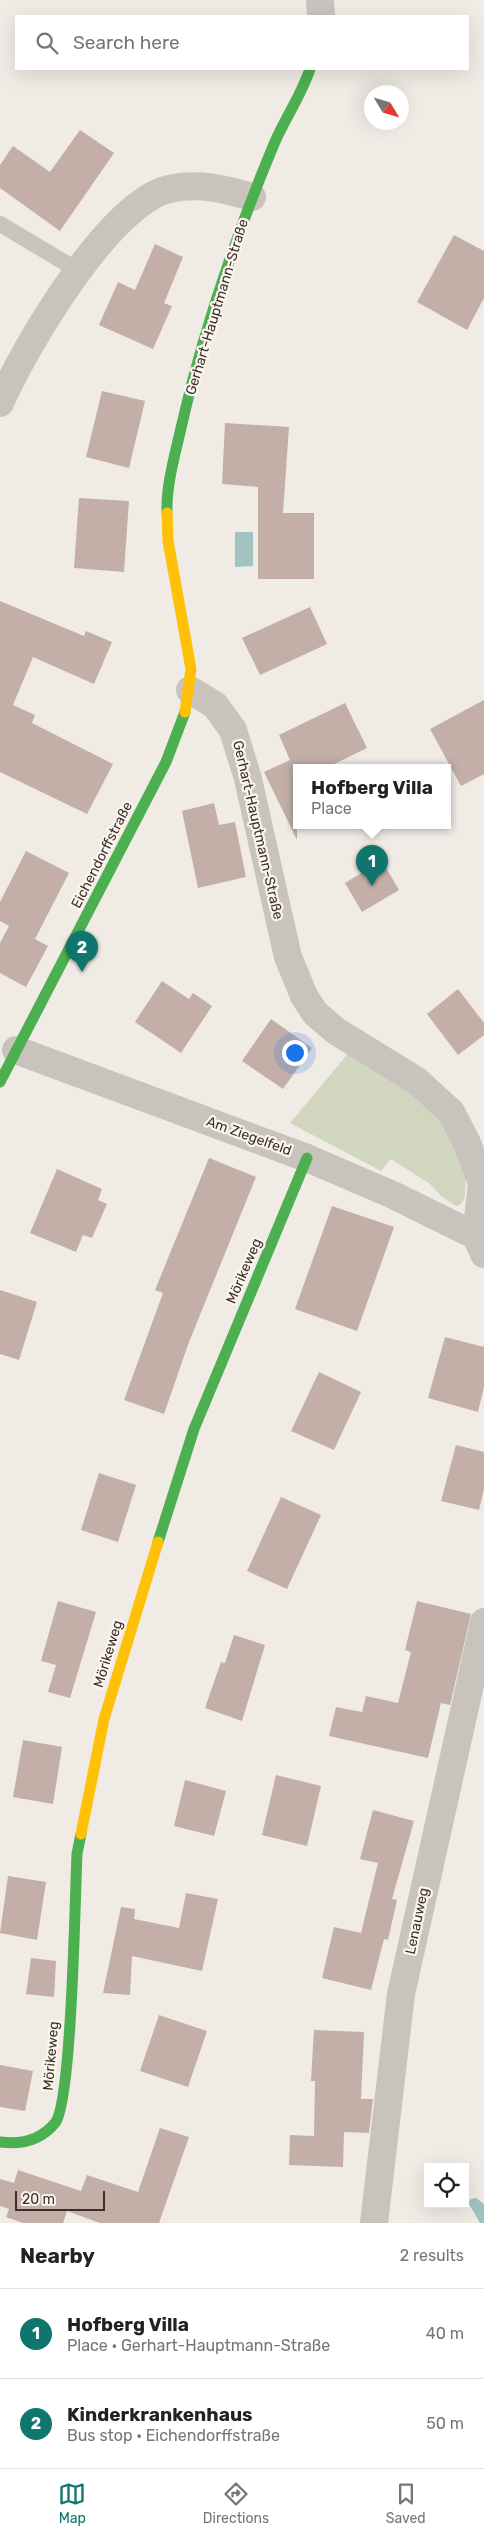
<!DOCTYPE html>
<html lang="en">
<head>
<meta charset="utf-8">
<style>
	:root { --surface:#fff; --page:#f6f6f6; --text:#222; --muted:#767676; --line:#e0e0e0; --accent:#0f766e }
	body { margin:0; font-family:Rubik,sans-serif; background:var(--page); color:var(--text) }
	.controls { position:absolute; right:15px; bottom:15px; display:grid; overflow:hidden; border-radius:0px; box-shadow:0 5px 20px #0002 }
	.controls button { width:45px; height:45px; display:grid; place-items:center; padding:0; border:0; border-bottom:1px solid var(--line); background:var(--surface); color:var(--text); font:25px sans-serif }
	.compass { position:absolute; left:364px; top:85px; width:45px; height:45px; border-radius:50%; background:var(--surface); box-shadow:0 5px 20px #0002; rotate:128deg }
	.scale { position:absolute; left:15px; bottom:12px; width:90px; box-sizing:border-box; padding-left:5px; border:2px solid #3b302b; border-top:0; font-size:14px; line-height:18px; white-space:nowrap; color:#3b302b; -webkit-text-stroke:4px #fbf5ee; paint-order:stroke }
	.you { position:absolute; left:294px; top:1052px; width:18px; height:18px; margin:-12px; border:4px solid #fff; border-radius:50%; background:#1a73e8; box-shadow:0 0 0 8px #1a73e833 }
	.badge { display:grid; place-items:center; width:32px; height:32px; border-radius:50%; background:var(--accent); color:#fff; font-size:16px; font-weight:700 }
	.pin { position:absolute; translate:-50% -41px; filter:drop-shadow(0 1px 2px #0008) }
	.pin::after { content:''; position:absolute; top:26px; width:18px; height:15px; background:inherit; clip-path:polygon(0 0,100% 0,50% 100%) }
	.popup { position:absolute; left:293px; top:764px; width:158px; height:65px; box-sizing:border-box; display:grid; place-content:center; border-radius:0px; background:var(--surface); filter:drop-shadow(0 1px 4px #0005); font-size:16px; white-space:nowrap; color:var(--muted) }
	.popup b { font-size:19px; color:var(--text) }
	.popup::after { content:''; position:absolute; left:50%; top:100%; margin-left:-10px; border:10px solid transparent; border-top-color:var(--surface) }
	.list { margin:0; padding:0; list-style:none }
	h2 { display:flex; justify-content:space-between; align-items:center; height:65px; margin:0; padding:0 20px; font-size:21px }
	h2 small { font-size:16px; font-weight:400; color:var(--muted) }
	.list li { display:grid; grid-template-columns:32px 1fr auto; gap:15px; align-items:center; box-sizing:border-box; height:90px; padding:0 20px; border-top:1px solid var(--line) }
	.list b { display:block; font-size:19px; white-space:nowrap }
	.list p { margin:0; font-size:16px; white-space:nowrap; color:var(--muted) }
	.list em { font-size:16px; font-style:normal; color:var(--muted) }
	.icon { flex:none; width:28px; height:28px; fill:none; stroke:currentColor; stroke-width:2; stroke-linecap:round; stroke-linejoin:round }
	.map { position:relative; flex:none; width:484px; height:2223px; overflow:hidden }
	.search { position:absolute; background:var(--surface); box-shadow:0 5px 20px #0002; left:15px; right:15px; top:15px; height:55px; display:flex; align-items:center; gap:12px; box-sizing:border-box; padding:0 18px; border-radius:0px; color:var(--muted); font-size:19px }
	.sheet { height:245px; background:var(--surface) }
	nav { display:flex; justify-content:space-around; align-items:center; box-sizing:border-box; height:70px; border-top:1px solid var(--line); background:var(--surface); font-size:14px; color:var(--muted) }
	nav a { display:grid; justify-items:center; gap:2px }
	nav .on { color:var(--accent) }
	.map>svg:first-child { display:block }
	.green { fill:#d1d6bf }
	.water { fill:#a1c2c1 }
	.building { fill:#c3afa7 }
	.lines { fill:none; stroke-linecap:round; stroke-linejoin:round }
	.lane { stroke:#c9c3be; stroke-width:16 }
	.street { stroke:#c9c3be; stroke-width:28 }
	.fast { stroke:#4caf50; stroke-width:11 }
	.slow { stroke:#ffc107; stroke-width:11 }
	.labels { text-anchor:middle; dominant-baseline:central; stroke-width:4.5; stroke-linejoin:round; paint-order:stroke }
	.street-label { font-size:14px; fill:#3b302b; stroke:#fbf5ee }
</style>
</head>
<body>
<div class="map">
<svg width="484" height="2223" viewBox="0 0 484 2223">
	<rect width="100%" height="100%" fill="#f0ebe5"/>
	<path class="green" d="M 352,1049 L 381,1068 L 442,1118 L 466,1176 L 465,1197 L 461,1204 L 456,1206 L 441,1196 L 430,1184 L 391,1159 L 381,1171 L 290,1123 Z"/>
	<g class="water">
		<path d="M 235,532 L 253,532 L 253,566 L 235,567 Z"/>
		<path d="M 476,2198 L 484,2204 L 484,2223 L 480,2223 L 468,2202 L 471,2199 Z"/>
	</g>
	<g class="building">
		<path d="M 80,130 L 114,153 L 60,231 L 0,188 L 0,165 L 13,146 L 50,172 Z"/>
		<path d="M 454,235 L 484,251 L 484,298 L 467,330 L 417,302 Z"/>
		<path d="M 155,244 L 183,257 L 164,303 L 172,306 L 153,349 L 99,325 L 118,282 L 135,290 Z"/>
		<path d="M 102,391 L 145,401 L 129,468 L 86,457 Z"/>
		<path d="M 225,423 L 289,427 L 283,513 L 314,513 L 314,579 L 258,579 L 258,487 L 222,484 Z"/>
		<path d="M 79,498 L 129,501 L 124,572 L 74,568 Z"/>
		<path d="M 0,601 L 84,636 L 86,631 L 112,642 L 94,684 L 33,657 L 13,705 L 35,715 L 32,723 L 113,764 L 87,814 L 0,772 Z"/>
		<path d="M 310,607 L 327,644 L 260,675 L 242,638 Z"/>
		<path d="M 484,700 L 484,774 L 461,786 L 430,729 Z"/>
		<path d="M 345,703 L 367,748 L 328,767 L 297,767 L 297,840 L 264,772 L 290,760 L 279,735 Z"/>
		<path d="M 214,803 L 219,825 L 235,822 L 246,877 L 198,888 L 182,811 Z"/>
		<path d="M 26,851 L 69,873 L 35,939 L 48,946 L 26,987 L 0,973 L 0,943 L 9,926 L 0,921 L 0,902 Z"/>
		<path d="M 382,861 L 399,890 L 362,912 L 345,883 Z"/>
		<path d="M 162,981 L 189,999 L 193,993 L 212,1006 L 181,1053 L 135,1022 Z"/>
		<path d="M 458,989 L 484,1023 L 484,1035 L 458,1055 L 427,1014 Z"/>
		<path d="M 271,1019 L 312,1048 L 283,1089 L 242,1061 Z"/>
		<path d="M 209,1158 L 256,1177 L 189,1342 L 164,1414 L 124,1400 L 163,1293 L 155,1290 Z"/>
		<path d="M 57,1169 L 102,1189 L 98,1200 L 107,1204 L 92,1238 L 83,1235 L 76,1252 L 30,1233 Z"/>
		<path d="M 332,1206 L 394,1227 L 357,1331 L 295,1309 Z"/>
		<path d="M 0,1290 L 37,1302 L 19,1360 L 0,1354 Z"/>
		<path d="M 445,1337 L 484,1347 L 484,1387 L 478,1412 L 428,1398 Z"/>
		<path d="M 319,1372 L 361,1392 L 334,1450 L 291,1431 Z"/>
		<path d="M 456,1445 L 484,1452 L 484,1489 L 479,1510 L 441,1501 Z"/>
		<path d="M 99,1473 L 136,1485 L 118,1542 L 81,1530 Z"/>
		<path d="M 281,1497 L 321,1515 L 287,1589 L 247,1571 Z"/>
		<path d="M 58,1601 L 96,1612 L 70,1698 L 48,1692 L 56,1665 L 41,1661 Z"/>
		<path d="M 417,1601 L 471,1614 L 450,1705 L 441,1703 L 428,1758 L 329,1736 L 336,1707 L 362,1712 L 366,1696 L 398,1703 L 411,1652 L 405,1650 Z"/>
		<path d="M 234,1635 L 265,1645 L 242,1721 L 205,1708 L 221,1662 L 225,1663 Z"/>
		<path d="M 23,1740 L 62,1747 L 53,1804 L 13,1797 Z"/>
		<path d="M 276,1775 L 321,1786 L 307,1846 L 262,1835 Z"/>
		<path d="M 185,1780 L 226,1791 L 214,1836 L 174,1826 Z"/>
		<path d="M 373,1810 L 414,1821 L 392,1899 L 397,1900 L 388,1940 L 384,1939 L 371,1990 L 322,1978 L 334,1927 L 361,1933 L 378,1863 L 360,1859 Z"/>
		<path d="M 8,1876 L 46,1882 L 37,1940 L 0,1933 Z"/>
		<path d="M 186,1893 L 218,1899 L 202,1971 L 132,1956 L 130,1995 L 103,1993 L 121,1907 L 135,1909 L 134,1919 L 179,1928 Z"/>
		<path d="M 31,1958 L 56,1961 L 54,1997 L 26,1994 Z"/>
		<path d="M 159,2015 L 207,2031 L 188,2087 L 140,2071 Z"/>
		<path d="M 314,2030 L 364,2032 L 361,2099 L 373,2099 L 369,2133 L 344,2132 L 343,2167 L 289,2165 L 290,2135 L 314,2136 L 315,2081 L 311,2081 Z"/>
		<path d="M 0,2065 L 33,2071 L 25,2111 L 0,2107 Z"/>
		<path d="M 160,2128 L 189,2137 L 159,2223 L 100,2223 L 67,2211 L 63,2223 L 23,2223 L 6,2217 L 9,2209 L 0,2206 L 0,2179 L 14,2183 L 18,2170 L 81,2191 L 87,2175 L 138,2192 Z"/>
	</g>
	<g class="lines">
		<path class="lane" d="M 0,224 L 79,271"/>
		<g class="street">
			<path d="M 320,0 L 321,16"/>
			<path d="M 0,403 C 24,348 109,203 169,189 C 198,182 224,189 252,197"/>
			<path d="M 190,690 L 215,705 L 233,730 L 248,779 L 288,957 L 304,996 L 315,1013 L 336,1031 L 417,1081 L 451,1112 L 467,1143 L 482,1183 L 476,1236 L 484,1254"/>
			<path d="M 16,1050 L 307,1158 L 393,1195 L 476,1236"/>
			<path d="M 374,2223 L 401,1994 L 484,1622"/>
		</g>
		<g class="fast">
			<path d="M 167,513 C 166,485 175,455 181,428 C 203,331 236,235 274,144 C 285,118 301,96 310,69"/>
			<path d="M 0,1082 L 166,762 L 185,712"/>
			<path d="M 158,1542 L 194,1429 L 307,1158"/>
			<path d="M 0,2142 C 21,2145 40,2141 55,2123 C 72,2103 75,1894 77,1854 L 81,1834"/>
		</g>
		<g class="slow">
			<path d="M 167,513 L 168,541 L 191,669 L 185,712"/>
			<path d="M 81,1834 L 104,1719 L 158,1542"/>
		</g>
	</g>
	<g class="labels">
		<g class="street-label">
			<text transform="translate(217 307) rotate(-73)">Gerhart-Hauptmann-Straße</text>
			<text transform="translate(258 830) rotate(77)">Gerhart-Hauptmann-Straße</text>
			<text transform="translate(102 855) rotate(-63)">Eichendorffstraße</text>
			<text transform="translate(249 1136) rotate(20)">Am Ziegelfeld</text>
			<text transform="translate(244 1271) rotate(-67)">Mörikeweg</text>
			<text transform="translate(108 1654) rotate(-73)">Mörikeweg</text>
			<text transform="translate(417 1921) rotate(-78)">Lenauweg</text>
			<text transform="translate(51 2056) rotate(-85)">Mörikeweg</text>
		</g>
	</g>
</svg>
<div class="controls">
<button><svg class="icon" aria-label="locate" viewBox="0 0 24 24"><circle cx="12" cy="12" r="6"/><path d="M12 2v4M12 18v4M2 12h4M18 12h4"/></svg></button>
</div>
<svg class="compass" viewBox="-18 -18 36 36"><path d="M0-13l5 13h-10z" fill="#e53935"/><path d="M0 13l5-13h-10z" fill="#767676"/></svg>
<div class="scale">20 m</div>
<div class="you"></div>
<div class="pin badge" style="left:372px;top:886px">1</div>
<div class="popup"><b>Hofberg Villa</b>Place</div>
<div class="pin badge" style="left:82px;top:972px">2</div>
<div class="search"><svg class="icon" aria-label="search" viewBox="0 0 24 24"><circle cx="10" cy="10" r="6"/><path d="M15 15l6 6"/></svg>Search here</div>
</div>
<section class="sheet">
<h2>Nearby<small>2 results</small></h2>
<ul class="list">
<li><span class="badge">1</span><div><b>Hofberg Villa</b><p>Place · Gerhart-Hauptmann-Straße</p></div><em>40 m</em></li>
<li><span class="badge">2</span><div><b>Kinderkrankenhaus</b><p>Bus stop · Eichendorffstraße</p></div><em>50 m</em></li>
</ul>
</section>
<nav>
<a class="on"><svg class="icon" aria-label="map" viewBox="0 0 24 24"><path d="M3 6l6-2 6 2 6-2v14l-6 2-6-2-6 2zM9 4v14M15 6v14"/></svg>Map</a>
<a><svg class="icon" aria-label="directions" viewBox="0 0 24 24"><path d="M12 3l9 9-9 9-9-9zM9 14v-3h6M13 9l2 2-2 2"/></svg>Directions</a>
<a><svg class="icon" aria-label="saved" viewBox="0 0 24 24"><path d="M7 4h10v16l-5-4-5 4z"/></svg>Saved</a>
</nav>
</body>
</html>
